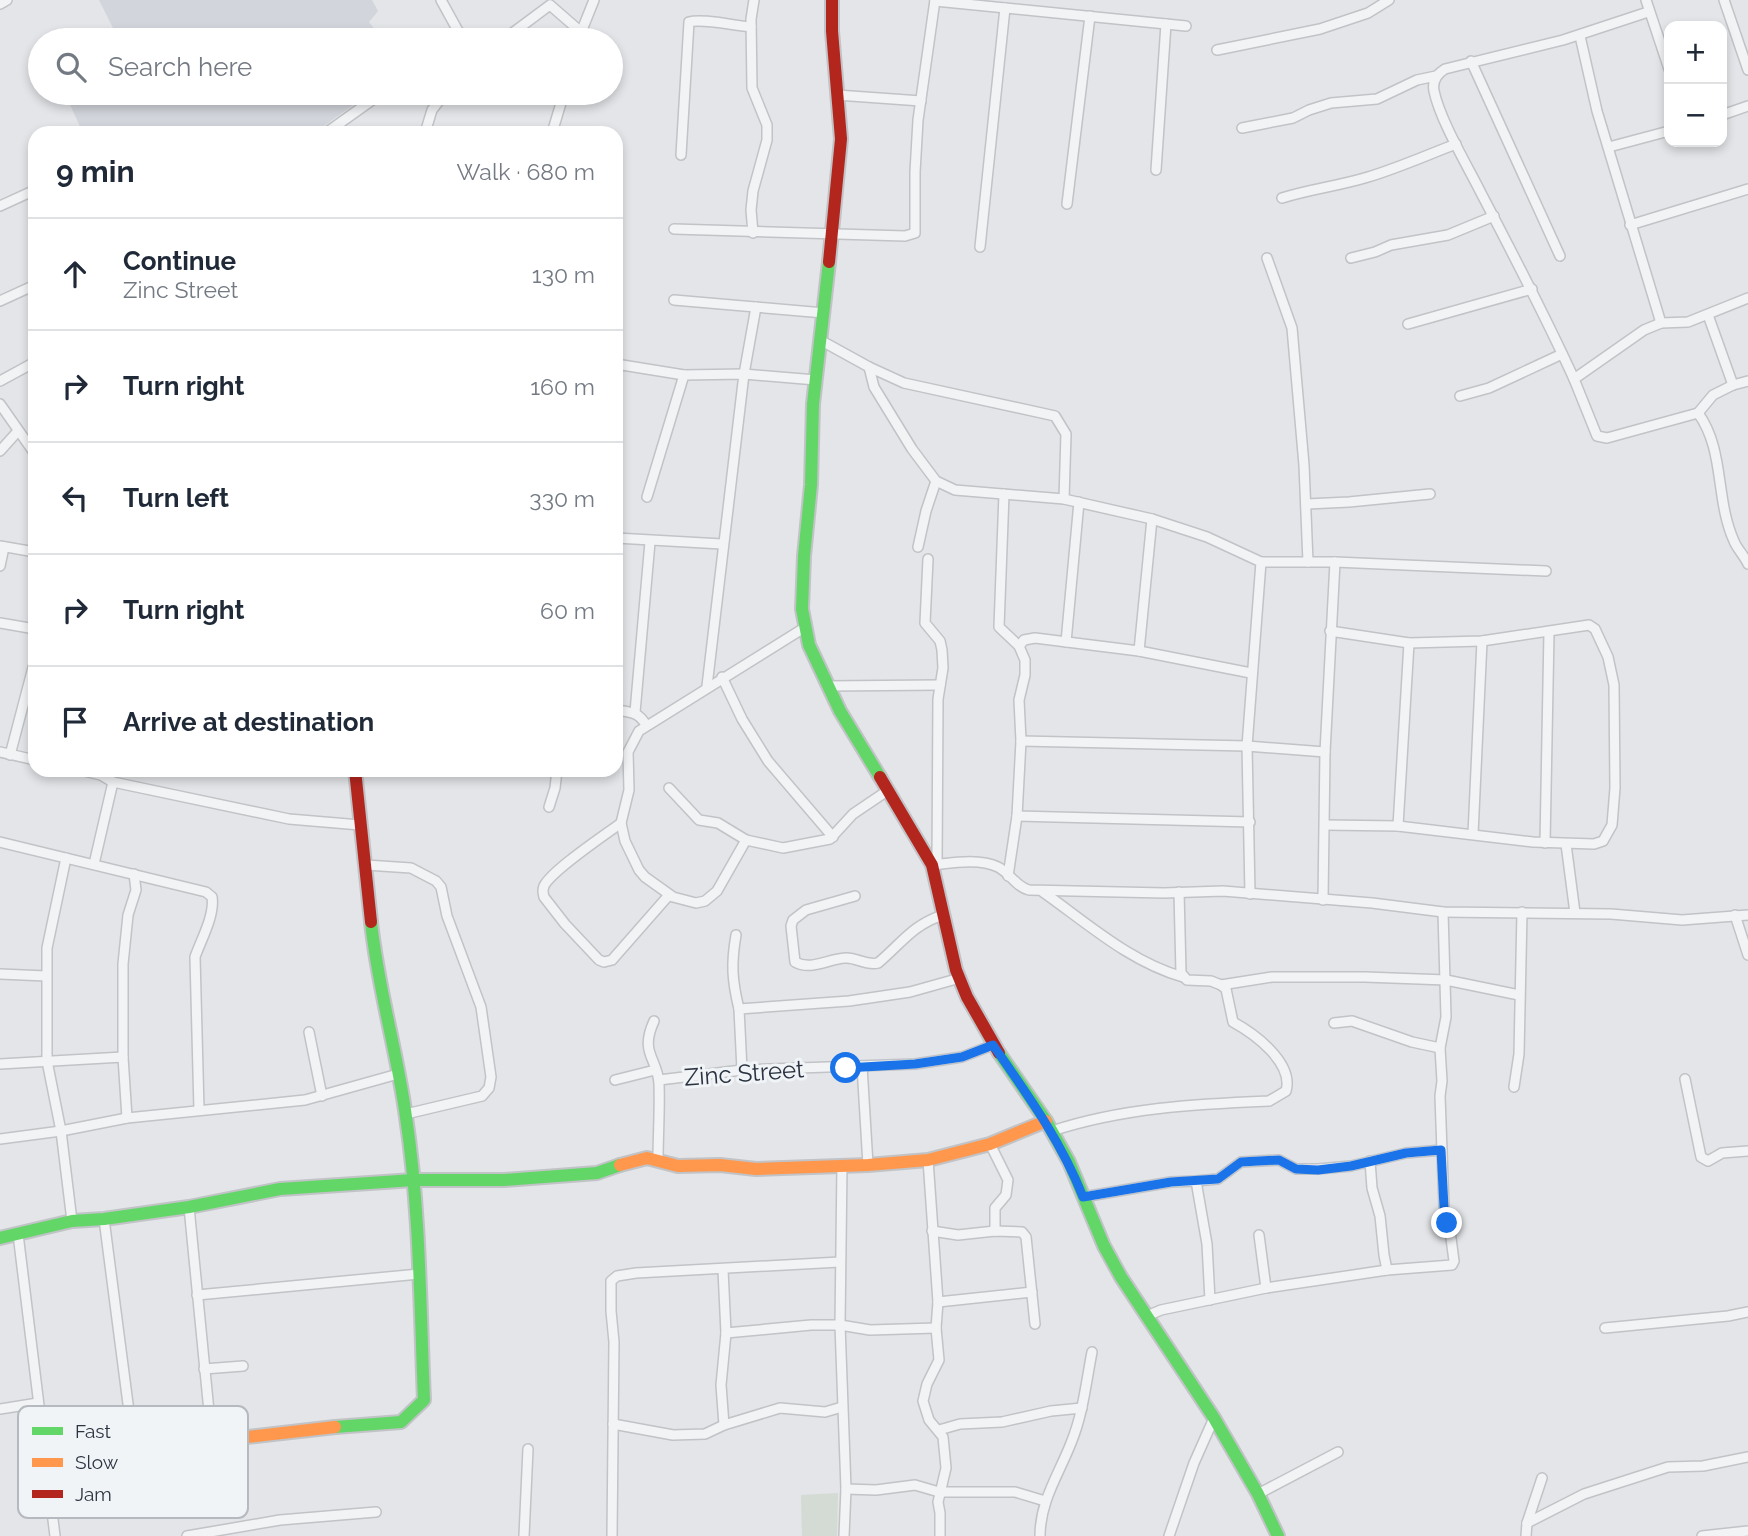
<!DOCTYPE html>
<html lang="en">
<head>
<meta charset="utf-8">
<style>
	:root { --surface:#fff; --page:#f6f6f7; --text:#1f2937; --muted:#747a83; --line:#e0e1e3 }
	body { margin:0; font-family:Raleway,sans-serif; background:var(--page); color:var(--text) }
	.controls { position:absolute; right:21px; top:21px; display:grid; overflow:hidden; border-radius:14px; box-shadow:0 4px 10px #0003 }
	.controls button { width:63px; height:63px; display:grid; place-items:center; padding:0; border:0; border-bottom:2px solid var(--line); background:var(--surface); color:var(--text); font:35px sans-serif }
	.stop { position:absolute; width:21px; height:21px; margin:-16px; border:5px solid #1a73e8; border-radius:50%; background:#fff }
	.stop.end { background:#1a73e8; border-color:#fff; box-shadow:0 2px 7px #0008 }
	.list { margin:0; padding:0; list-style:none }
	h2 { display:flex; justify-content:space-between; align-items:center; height:91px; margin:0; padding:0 28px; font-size:30px }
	h2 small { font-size:23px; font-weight:400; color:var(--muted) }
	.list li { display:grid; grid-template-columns:46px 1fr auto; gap:21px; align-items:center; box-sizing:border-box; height:112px; padding:0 28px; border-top:2px solid var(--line) }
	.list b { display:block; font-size:26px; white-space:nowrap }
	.list p { margin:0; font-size:23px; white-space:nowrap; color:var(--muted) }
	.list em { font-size:23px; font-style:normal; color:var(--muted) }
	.icon { flex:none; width:38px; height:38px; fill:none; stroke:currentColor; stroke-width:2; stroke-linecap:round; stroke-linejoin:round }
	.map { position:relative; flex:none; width:1748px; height:1536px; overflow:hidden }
	.search { position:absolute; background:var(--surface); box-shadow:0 4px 10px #0003; left:28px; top:28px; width:595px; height:77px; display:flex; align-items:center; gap:18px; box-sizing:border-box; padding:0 24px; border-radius:38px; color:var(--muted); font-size:26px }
	.panel { position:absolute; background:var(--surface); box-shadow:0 4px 10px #0003; left:28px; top:126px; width:595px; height:651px; border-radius:21px }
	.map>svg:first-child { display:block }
	.built { fill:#d2d5db }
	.pitch { fill:#d4dbd4 }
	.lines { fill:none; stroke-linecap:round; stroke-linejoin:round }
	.street-casing { stroke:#c1c3c6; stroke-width:12 }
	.fast-casing { stroke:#c1c3c6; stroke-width:16 }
	.slow-casing { stroke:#c1c3c6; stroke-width:16 }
	.jam-casing { stroke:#c1c3c6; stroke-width:16 }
	.street { stroke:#f2f3f5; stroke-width:9 }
	.fast { stroke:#63d668; stroke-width:12 }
	.slow { stroke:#ff974d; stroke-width:12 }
	.jam { stroke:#b3261e; stroke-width:12 }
	.route { stroke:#1a73e8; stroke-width:9 }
	.labels { text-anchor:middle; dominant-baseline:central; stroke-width:6; stroke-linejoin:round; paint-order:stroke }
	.street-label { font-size:24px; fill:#2b3340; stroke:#f1f4f7 }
	.key { fill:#f1f4f7; stroke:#b6bac0; stroke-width:2 }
	.key-label { font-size:19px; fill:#2b3340 }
</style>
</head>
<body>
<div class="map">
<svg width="1748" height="1536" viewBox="0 0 1748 1536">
	<rect width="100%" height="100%" fill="#e3e5e8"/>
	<g class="built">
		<path d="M 99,0 L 372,0 L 378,11 L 369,22 L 383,40 L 119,40 Z"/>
		<path d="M 73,93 L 370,93 L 314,133 L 113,133 L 109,126 L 83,133 L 66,96 Z"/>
	</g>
	<path class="pitch" d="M 838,1493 L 837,1536 L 802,1536 L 801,1495 Z"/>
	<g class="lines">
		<g class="street-casing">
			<g id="street">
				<path d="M 441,0 L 463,40"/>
				<path d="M 1646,0 L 1669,69"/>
				<path d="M 1724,0 L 1748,70"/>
				<path d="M 935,1 L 1186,26"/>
				<path d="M 0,4 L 7,0"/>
				<path d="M 1580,36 L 1597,111 L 1661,323"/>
				<path d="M 503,40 L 550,5 L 581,32"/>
				<path d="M 578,40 L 594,0"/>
				<path d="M 1217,50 L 1320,29 L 1368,13 L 1389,0"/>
				<path d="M 1471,61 L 1560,256"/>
				<path d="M 837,95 L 921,101"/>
				<path d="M 1722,115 L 1748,106"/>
				<path d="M 1242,128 L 1293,118 L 1309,110 L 1331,103 L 1377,99 L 1417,80 L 1436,76"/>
				<path d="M 326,133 L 382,93"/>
				<path d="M 425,133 L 432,110 L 445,93"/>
				<path d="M 552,133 L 564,93"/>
				<path d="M 1609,147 L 1669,131"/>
				<path d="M 681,155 L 689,22 C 702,18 735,26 751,27"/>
				<path d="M 1156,170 L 1166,24"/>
				<path d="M 1282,198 C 1310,189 1339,186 1368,177 C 1398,168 1427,155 1456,144"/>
				<path d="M 1067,204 L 1090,16"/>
				<path d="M 0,206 L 35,190"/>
				<path d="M 1630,225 L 1748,189"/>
				<path d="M 674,229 L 905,236 L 915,233 L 915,172 L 918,120 L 935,0"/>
				<path d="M 753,233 L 751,210 L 753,191 L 767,140 L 767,125 L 752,88 L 751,19 L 754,0"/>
				<path d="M 980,247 L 1005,8"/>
				<path d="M 1267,258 L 1292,328 L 1304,465 L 1308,562"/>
				<path d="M 1351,258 L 1375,252 L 1391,245 L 1448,235 L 1494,216"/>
				<path d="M 1748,298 L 1688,322 L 1661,323 L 1644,330 L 1574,379 L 1597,436 L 1607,438 L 1698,413 L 1713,395 L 1733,385 L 1748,381"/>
				<path d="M 674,300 L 824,313"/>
				<path d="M 0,301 L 35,285"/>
				<path d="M 1708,315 L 1733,385"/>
				<path d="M 1408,324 L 1532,289"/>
				<path d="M 820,340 L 869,367 L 904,383 L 1055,416 L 1066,434 L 1064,499"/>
				<path d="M 616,364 L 684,375 L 744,374 L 816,380"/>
				<path d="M 869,367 L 874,387 L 912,449 L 936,481 L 955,490 L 1064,499 L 1152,519 L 1207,537 L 1261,562 L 1335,562 L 1546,571"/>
				<path d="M 1574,379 C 1545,316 1513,254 1481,193 C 1467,165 1440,120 1434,91 C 1432,81 1437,74 1445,69 L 1563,40 L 1648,12"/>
				<path d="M 0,381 L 35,362"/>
				<path d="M 1460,396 L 1489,388 L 1562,354"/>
				<path d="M 0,404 L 35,454"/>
				<path d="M 1698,413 C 1725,450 1715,499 1734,541 C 1737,549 1744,555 1748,564"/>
				<path d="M 0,451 L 18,431"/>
				<path d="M 1004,494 L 999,627 L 1019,646 L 1025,660 L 1025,675 L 1019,700 L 1021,741 L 1017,816 L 1008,876"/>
				<path d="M 647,497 L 684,375"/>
				<path d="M 1307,504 L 1349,502 L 1430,494"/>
				<path d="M 616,538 L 722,544"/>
				<path d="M 0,546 L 35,552"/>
				<path d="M 918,547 L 926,511 L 936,481"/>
				<path d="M 928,559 L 925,623 L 940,641 L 942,650 L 943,668 L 938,699 L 937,865"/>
				<path d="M 0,566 L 4,547"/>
				<path d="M 0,623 L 35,629"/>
				<path d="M 804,628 L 639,731 L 628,752 L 629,790 L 621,823 L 625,841 L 639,870 L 645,877 L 673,897 L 696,903 L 705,901 L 717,891 L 746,840 L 783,848 L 830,839 L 853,814 L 887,791"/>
				<path d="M 1330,631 L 1409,643 L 1482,641 L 1589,625 L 1595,629 L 1608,657 L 1614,685 L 1615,788 L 1612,825 L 1603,841 L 1594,844 L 1533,842 L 1398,826"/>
				<path d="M 1066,642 L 1079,502"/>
				<path d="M 1019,646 L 1024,640 L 1035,638 L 1139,651 L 1152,519"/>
				<path d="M 1139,651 L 1251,673"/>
				<path d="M 722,677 L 742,719 L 768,761 L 833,837"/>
				<path d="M 707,686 L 744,374 L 756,307"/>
				<path d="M 827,686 L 940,685"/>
				<path d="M 616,710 C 630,712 639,712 646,725"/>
				<path d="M 635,712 L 650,542"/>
				<path d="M 1021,741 L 1247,746 L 1325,752"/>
				<path d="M 0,752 L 35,760"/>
				<path d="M 10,755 L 35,660"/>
				<path d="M 80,770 L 101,775 L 113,782 L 289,819 L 360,825"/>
				<path d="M 669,788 L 699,820 L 718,823 L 746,840"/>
				<path d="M 549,807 L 555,788 L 557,770"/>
				<path d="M 1017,816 L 1250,822"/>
				<path d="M 621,823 C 605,835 552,870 544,886 C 542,891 543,892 544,897 L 565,924 L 599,960 L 604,962 L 612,960 L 669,895"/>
				<path d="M 1325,825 L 1398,826 L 1409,643"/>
				<path d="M 1473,834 L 1482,641"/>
				<path d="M 0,842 L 206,892 L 212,897 C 215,915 201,940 195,957 L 199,1110"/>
				<path d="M 1545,843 L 1549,632"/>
				<path d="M 1566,844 L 1575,913"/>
				<path d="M 66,858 L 47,948 L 47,1061 L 61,1131 L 72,1221"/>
				<path d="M 94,864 L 113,782"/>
				<path d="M 366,865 L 411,868 L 436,881 L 441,887 L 447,916 L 481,1007 L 491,1077 L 489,1088 L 482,1096 L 406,1114"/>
				<path d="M 932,865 C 952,863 979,858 998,867 C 1010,873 1016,887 1029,890 L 1164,893 L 1223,891 L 1372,903 L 1443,912 L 1611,914 L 1682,920 L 1748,915"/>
				<path d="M 1043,892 C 1087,923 1130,962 1183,977"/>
				<path d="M 1179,892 L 1181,973 L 1187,980 L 1211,981 L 1221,985 L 1272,977 L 1365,977 L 1446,980 L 1519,995"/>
				<path d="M 1250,894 L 1247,746 L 1261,562"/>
				<path d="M 855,896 L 806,910 L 793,920 L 791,926 L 795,962 C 811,971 828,959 845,958 C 857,957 865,966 878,963 C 901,944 912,925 943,915"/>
				<path d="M 1323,900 L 1325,752 L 1335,562"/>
				<path d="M 1735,915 L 1748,955"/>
				<path d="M 736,935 C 731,964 732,980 739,1009"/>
				<path d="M 0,974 L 46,976"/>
				<path d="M 654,1021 C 639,1054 658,1058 659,1084 C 660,1109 658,1135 658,1161"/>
				<path d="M 1334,1023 L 1352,1021 L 1412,1042 L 1440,1048"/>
				<path d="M 309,1032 L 322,1096"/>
				<path d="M 0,1064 L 123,1057"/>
				<path d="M 862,1066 L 868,1165"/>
				<path d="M 742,1070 L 739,1009 L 849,1001 L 910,992 L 960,978"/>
				<path d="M 1685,1079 L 1701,1157 L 1708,1161 L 1722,1153 L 1748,1151"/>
				<path d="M 615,1080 L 655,1070"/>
				<path d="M 659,1080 L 742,1070 L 915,1064 L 962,1057 L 993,1045"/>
				<path d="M 1514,1087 L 1519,1054 L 1522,912"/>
				<path d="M 127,1118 L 123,1057 L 123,964 L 128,915 L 136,890 L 134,874"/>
				<path d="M 1052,1131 C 1122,1108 1195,1104 1269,1101 L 1286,1091 C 1294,1063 1255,1034 1233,1022 L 1226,989 L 1221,985"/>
				<path d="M 0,1139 L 61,1131 L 127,1118 L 305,1100 L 398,1074"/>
				<path d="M 990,1144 L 1008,1180 L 1006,1195 L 995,1208 L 995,1231"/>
				<path d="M 928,1160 L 938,1302 L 936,1328 L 939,1360 L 927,1384 L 923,1401 L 929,1420 L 943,1437 L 946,1468 L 938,1502 L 940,1513 L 940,1536"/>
				<path d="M 1370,1161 L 1372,1188 L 1380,1216 L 1384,1255 L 1387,1270"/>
				<path d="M 842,1165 L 840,1325 L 846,1489 L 844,1536"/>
				<path d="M 1196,1181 L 1218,1179 L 1241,1162 L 1279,1160 L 1296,1169 L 1318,1169 L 1351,1166 L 1406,1153 L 1442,1150"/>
				<path d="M 1083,1197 L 1171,1182 L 1196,1181 L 1207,1244 L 1210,1300"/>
				<path d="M 189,1207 L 212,1442"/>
				<path d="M 104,1219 L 134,1450"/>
				<path d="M 932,1231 L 958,1235 L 995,1231 L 1022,1232 L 1026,1237 L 1035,1324"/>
				<path d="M 18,1234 L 55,1536"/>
				<path d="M 723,1270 L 726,1333 L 721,1385 L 724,1425"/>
				<path d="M 1266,1288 L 1387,1270 L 1452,1265 L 1454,1261 L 1450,1231 L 1444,1207 L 1440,1096 L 1442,1081 L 1440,1048 L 1446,1017 L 1443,912"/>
				<path d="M 197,1295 L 419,1274"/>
				<path d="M 938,1302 L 1032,1292"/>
				<path d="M 1147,1316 L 1161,1310 L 1266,1288 L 1259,1235"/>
				<path d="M 1605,1328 L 1728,1316 L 1748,1312"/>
				<path d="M 726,1333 L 811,1325 L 840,1325 L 870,1330 L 936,1328"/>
				<path d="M 204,1369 L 243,1366"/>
				<path d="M 0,1409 L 38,1403"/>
				<path d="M 613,1424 L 673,1435 L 705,1434 L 724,1425 L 780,1408 L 825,1412 L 842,1407"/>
				<path d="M 939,1430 L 960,1424 L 1002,1422 L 1051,1411 L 1082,1408"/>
				<path d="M 846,1489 L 876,1490 L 915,1485 L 939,1492 L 1015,1492 L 1045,1501"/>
				<path d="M 1258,1494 L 1338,1452"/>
				<path d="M 1527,1523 L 1584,1494 L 1668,1467 L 1703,1466 L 1748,1457"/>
				<path d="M 187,1536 L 280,1520 L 376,1512"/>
				<path d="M 524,1536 L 528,1449"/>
				<path d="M 612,1536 L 614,1342 L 611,1311 L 611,1281 L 617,1276 L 636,1273 L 840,1262"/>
				<path d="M 1040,1536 C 1040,1501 1059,1474 1071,1443 C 1083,1414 1086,1383 1092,1352"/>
				<path d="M 1169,1536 L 1194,1463 L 1214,1418"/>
				<path d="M 1526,1536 L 1527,1523 L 1542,1478"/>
				<path d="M 1702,1536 L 1748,1531"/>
			</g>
		</g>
		<g class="fast-casing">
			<g id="fast">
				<path d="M 829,262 L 813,404 L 811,485 L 804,556 L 802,609 L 809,645 L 840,711 L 880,777"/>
				<path d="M 999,1053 L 1046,1121 L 1069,1162 L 1104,1246 L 1121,1277 L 1214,1418 L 1258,1494 L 1278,1536"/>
				<path d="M 0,1238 L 72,1221 L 104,1219 L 189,1207 L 280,1189 L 414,1180 L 504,1180 L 597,1173 L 620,1165"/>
				<path d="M 335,1427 L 401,1422 L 424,1400 C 420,1306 420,1210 406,1117 C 397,1051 378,989 371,922"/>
			</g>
		</g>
		<g class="slow-casing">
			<g id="slow">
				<path d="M 620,1165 L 647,1158 L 678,1166 L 720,1165 L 756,1169 L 868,1165 L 928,1160 L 990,1144 L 1046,1121"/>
				<path d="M 45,1456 L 134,1450 L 335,1427"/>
			</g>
		</g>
		<g class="jam-casing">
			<g id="jam">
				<path d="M 829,262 L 841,139 L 832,31 L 832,0"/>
				<path d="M 355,770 L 371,922"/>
				<path d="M 880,777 L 932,865 L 956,970 L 967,997 L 999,1053"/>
			</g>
		</g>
		<use href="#street" class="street"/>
		<use href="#fast" class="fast"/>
		<use href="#slow" class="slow"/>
		<use href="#jam" class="jam"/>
	</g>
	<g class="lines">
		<path class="route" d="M 846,1068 L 915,1064 L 962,1057 L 993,1045 C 1027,1094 1061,1141 1083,1197 L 1171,1182 L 1218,1179 L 1241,1162 L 1279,1160 L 1296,1169 L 1318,1170 L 1351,1166 L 1406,1153 L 1441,1150 L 1444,1207 L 1447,1223"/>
	</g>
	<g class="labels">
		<g class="street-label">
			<text transform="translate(744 1073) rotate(-4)">Zinc Street</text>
		</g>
	</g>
	<rect x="18" y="1406" width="230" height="112" rx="10" class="key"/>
	<rect x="32" y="1427" width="31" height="8" fill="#63d668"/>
	<rect x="32" y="1458" width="31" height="9" fill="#ff974d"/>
	<rect x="32" y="1490" width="31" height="8" fill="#b3261e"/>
	<g class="key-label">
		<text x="75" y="1438">Fast</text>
		<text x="75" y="1469">Slow</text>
		<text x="75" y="1501">Jam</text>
	</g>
</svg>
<div class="controls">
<button>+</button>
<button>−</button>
</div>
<div class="stop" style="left:846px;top:1068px"></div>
<div class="stop end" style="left:1447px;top:1223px"></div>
<div class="search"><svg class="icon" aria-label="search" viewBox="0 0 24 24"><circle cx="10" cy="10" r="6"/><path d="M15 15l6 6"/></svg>Search here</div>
<section class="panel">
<h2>9 min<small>Walk · 680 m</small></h2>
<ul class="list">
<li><svg class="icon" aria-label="ahead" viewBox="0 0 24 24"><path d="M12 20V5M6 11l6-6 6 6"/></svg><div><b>Continue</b><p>Zinc Street</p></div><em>130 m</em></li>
<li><svg class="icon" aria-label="right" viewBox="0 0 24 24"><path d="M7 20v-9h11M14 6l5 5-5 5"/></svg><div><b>Turn right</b></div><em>160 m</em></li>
<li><svg class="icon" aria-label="left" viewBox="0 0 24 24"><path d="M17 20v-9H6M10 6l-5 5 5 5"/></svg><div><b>Turn left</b></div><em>330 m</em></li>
<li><svg class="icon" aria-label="right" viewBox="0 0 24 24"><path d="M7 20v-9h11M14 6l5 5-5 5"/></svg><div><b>Turn right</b></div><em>60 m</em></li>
<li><svg class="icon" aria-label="arrive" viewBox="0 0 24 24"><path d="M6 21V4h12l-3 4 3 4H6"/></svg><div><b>Arrive at destination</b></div></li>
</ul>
</section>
</div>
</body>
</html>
